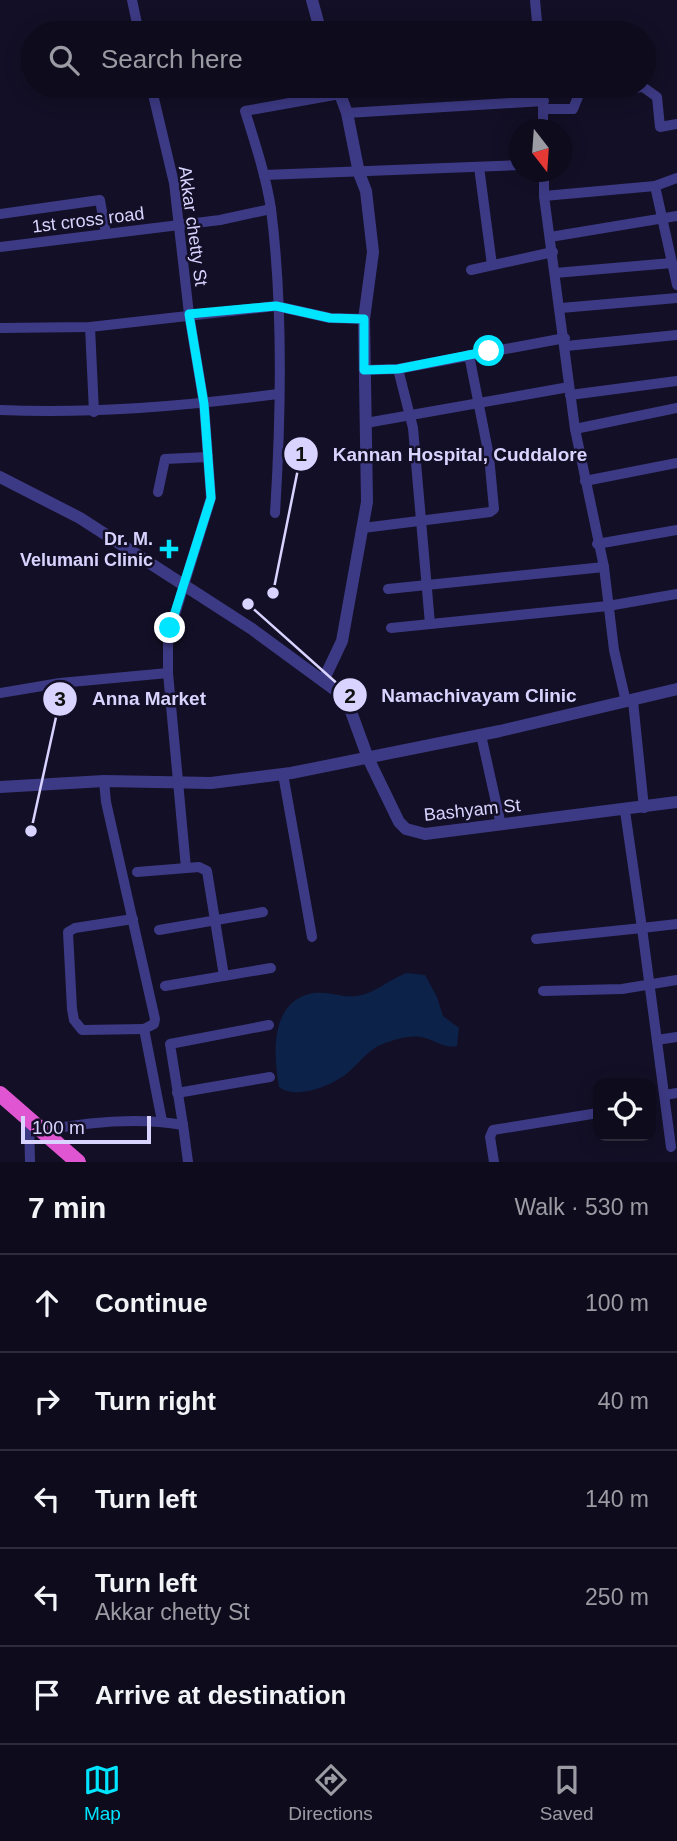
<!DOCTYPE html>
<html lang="en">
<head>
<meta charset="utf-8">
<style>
	:root { --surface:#0e0b1c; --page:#171425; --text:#f1f3f6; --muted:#9b9ba3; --line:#2e2b3b; --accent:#00e5ff }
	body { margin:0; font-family:Arial,sans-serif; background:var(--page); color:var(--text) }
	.controls { position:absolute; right:21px; bottom:21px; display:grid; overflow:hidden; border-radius:14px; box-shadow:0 4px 18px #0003 }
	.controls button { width:63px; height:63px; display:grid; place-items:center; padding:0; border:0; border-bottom:2px solid var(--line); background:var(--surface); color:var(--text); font:35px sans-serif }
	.compass { position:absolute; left:509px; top:119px; width:63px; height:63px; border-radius:50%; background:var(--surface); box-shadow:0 4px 18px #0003; rotate:163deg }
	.scale { position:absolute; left:21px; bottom:18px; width:130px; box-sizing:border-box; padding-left:7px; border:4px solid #d9d4ff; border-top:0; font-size:19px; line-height:24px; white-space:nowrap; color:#d9d4ff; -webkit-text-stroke:5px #130f26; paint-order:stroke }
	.stop { position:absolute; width:21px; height:21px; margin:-16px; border:5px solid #00e5ff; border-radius:50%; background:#fff }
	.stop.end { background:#00e5ff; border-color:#fff; box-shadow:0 2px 7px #0008 }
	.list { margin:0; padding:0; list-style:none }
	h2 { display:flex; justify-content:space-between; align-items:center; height:91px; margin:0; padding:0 28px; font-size:30px }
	h2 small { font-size:23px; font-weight:400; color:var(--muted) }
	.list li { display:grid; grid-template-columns:46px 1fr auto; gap:21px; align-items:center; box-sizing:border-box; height:98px; padding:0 28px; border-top:2px solid var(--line) }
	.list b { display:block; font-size:26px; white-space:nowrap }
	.list p { margin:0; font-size:23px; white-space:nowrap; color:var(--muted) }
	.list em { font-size:23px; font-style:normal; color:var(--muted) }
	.icon { flex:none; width:38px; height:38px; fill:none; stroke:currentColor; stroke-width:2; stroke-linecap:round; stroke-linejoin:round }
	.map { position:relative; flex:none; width:677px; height:1162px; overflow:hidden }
	.search { position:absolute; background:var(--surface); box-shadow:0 4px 18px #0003; left:21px; right:21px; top:21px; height:77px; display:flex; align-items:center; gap:18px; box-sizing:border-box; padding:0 24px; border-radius:38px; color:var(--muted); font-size:26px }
	.sheet { height:581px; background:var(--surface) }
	nav { display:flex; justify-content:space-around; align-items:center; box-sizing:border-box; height:98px; border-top:2px solid var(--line); background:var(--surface); font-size:19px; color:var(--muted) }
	nav a { display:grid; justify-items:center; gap:4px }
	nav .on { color:var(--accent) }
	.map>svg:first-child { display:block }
	.water { fill:#0c2248 }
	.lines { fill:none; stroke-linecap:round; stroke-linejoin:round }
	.minor { stroke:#3d3a85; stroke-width:10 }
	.tertiary { stroke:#3d3a85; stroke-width:12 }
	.trunk { stroke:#e055d1; stroke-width:16 }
	.route { stroke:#00e5ff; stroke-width:9 }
	.poi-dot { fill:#00e5ff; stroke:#130f26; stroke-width:2.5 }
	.labels { text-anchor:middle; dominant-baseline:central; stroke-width:5; stroke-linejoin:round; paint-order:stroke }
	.street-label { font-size:18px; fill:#d9d4ff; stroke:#130f26 }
	.poi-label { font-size:18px; font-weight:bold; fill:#d9d4ff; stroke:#130f26; text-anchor:end }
	.leader { fill:none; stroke:#d9d4ff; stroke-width:2.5 }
	.callout-dot { fill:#d9d4ff; stroke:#130f26; stroke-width:2.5 }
	.mark-label { font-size:21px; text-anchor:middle; font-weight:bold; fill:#111 }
	.callout-label { font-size:19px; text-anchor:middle; font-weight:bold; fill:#d9d4ff; stroke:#130f26; stroke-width:5; stroke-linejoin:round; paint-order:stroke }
</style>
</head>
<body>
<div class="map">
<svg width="677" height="1162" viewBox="0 0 677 1162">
	<rect width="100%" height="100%" fill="#130f26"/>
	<path class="water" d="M 406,973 L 425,975 L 437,997 L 443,1016 L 459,1028 L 457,1046 C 443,1049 434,1039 421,1037 C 408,1035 390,1041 378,1046 C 364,1054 357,1066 345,1075 C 330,1086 296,1100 279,1087 C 273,1053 270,1000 314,993 C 329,991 343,998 357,996 C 376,993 388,980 406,973 Z"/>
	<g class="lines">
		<g class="minor">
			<path d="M 132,0 L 139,33"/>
			<path d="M 535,0 L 538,33"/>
			<path d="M 151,86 L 174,183 L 189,314 L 204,404 L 211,498 L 168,637 L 168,673 L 186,868"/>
			<path d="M 543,86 L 543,130"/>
			<path d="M 544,109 L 573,109 L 580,92 L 643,87 L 657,97 L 660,127 L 677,124"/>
			<path d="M 347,113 L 544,101"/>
			<path d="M 479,167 L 492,265"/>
			<path d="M 544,172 L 544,196 L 575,429 L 604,567 L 614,650 L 626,702"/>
			<path d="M 264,175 L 520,165"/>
			<path d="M 655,186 L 677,285"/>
			<path d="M 544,196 L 655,186 L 677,178"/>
			<path d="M 0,214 L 100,200 L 106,234"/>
			<path d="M 550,237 L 677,216"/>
			<path d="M 0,247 L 220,220 L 271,209"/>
			<path d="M 471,270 L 553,252"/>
			<path d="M 555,273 L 672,263"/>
			<path d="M 561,308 L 677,298"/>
			<path d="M 90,327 L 94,412"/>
			<path d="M 0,328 L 90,327 L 276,306 L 330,318 L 364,319"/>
			<path d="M 566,346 L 677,335"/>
			<path d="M 398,369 L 413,428 L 430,624"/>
			<path d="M 364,370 L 398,369 L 565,338"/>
			<path d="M 570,395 L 677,381"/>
			<path d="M 0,410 C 94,414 185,406 278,394"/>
			<path d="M 366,423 L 569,387"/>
			<path d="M 575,429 L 677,408"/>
			<path d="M 585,481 L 677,463"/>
			<path d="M 158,492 L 165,459 L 208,457"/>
			<path d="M 275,513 C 281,417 283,304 271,209 C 266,176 255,143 245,111 L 340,94"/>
			<path d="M 363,528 L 490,512 L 494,509 L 489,456 L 469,355"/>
			<path d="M 597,544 L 677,530"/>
			<path d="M 388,589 L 604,567"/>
			<path d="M 391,628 L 608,606 L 677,594"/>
			<path d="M 0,693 L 60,683 L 168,673"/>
			<path d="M 633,701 L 644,808"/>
			<path d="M 481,735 L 501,825"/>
			<path d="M 283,774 L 312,937"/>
			<path d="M 104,781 L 106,802 L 155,1019 L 154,1024 L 144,1029 L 162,1121"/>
			<path d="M 137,872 L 199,867 L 207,871 L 224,976"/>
			<path d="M 133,919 L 75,928 L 68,932 L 72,1009 L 74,1020 L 82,1030 L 144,1029"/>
			<path d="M 159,930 L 263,912"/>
			<path d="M 536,939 L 642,928 L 625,811"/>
			<path d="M 165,986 L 271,968"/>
			<path d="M 543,991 L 622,989 L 677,980"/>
			<path d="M 657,1040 L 677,1037"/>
			<path d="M 177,1093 L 270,1077"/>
			<path d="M 665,1095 L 677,1093"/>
			<path d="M 29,1120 L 30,1162"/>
			<path d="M 183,1125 L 170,1044 L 269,1025"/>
			<path d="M 42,1131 C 87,1122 137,1117 183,1125 L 188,1162"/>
			<path d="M 671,1147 L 642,928 L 677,924"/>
			<path d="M 494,1162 L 490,1137 L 493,1130 L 598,1113"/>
		</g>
		<g class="tertiary">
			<path d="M 312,0 L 321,33"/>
			<path d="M 0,477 L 80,518 L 252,629 L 346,698 L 368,758 L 399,822 L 406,829 L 425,834 L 677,802"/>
			<path d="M 323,681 L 342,641 L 367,502 L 364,319 L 373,252 L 366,191 L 359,173 L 347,113 L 337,86"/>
			<path d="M 0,787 L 104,781 L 211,783 L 291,773 L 500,731 L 677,689"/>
		</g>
		<path class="trunk" d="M 0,1094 L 78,1162"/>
	</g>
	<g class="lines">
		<path class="route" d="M 170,628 L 211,498 L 204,404 L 189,314 L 276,306 L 330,318 L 364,319 L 364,370 L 398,369 L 489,351"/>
	</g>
	<path class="poi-dot" d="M165.5 538.5h7v7h7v7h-7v7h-7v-7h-7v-7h7z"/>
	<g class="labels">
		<g class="street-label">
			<text transform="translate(88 220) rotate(-7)">1st cross road</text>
			<text transform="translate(193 226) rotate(82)">Akkar chetty St</text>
			<text transform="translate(472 810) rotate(-6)">Bashyam St</text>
		</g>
		<g class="poi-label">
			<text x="153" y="539">Dr. M.<tspan x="153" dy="21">Velumani Clinic</tspan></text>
		</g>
	</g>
	<path class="leader" d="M273 593L301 454M248 604L350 695M31 831L60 699"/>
	<g class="callout-dot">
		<circle cx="273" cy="593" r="7"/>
		<circle cx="248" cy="604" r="7"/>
		<circle cx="31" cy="831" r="7"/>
		<circle cx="301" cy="454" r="18"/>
		<circle cx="350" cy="695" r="18"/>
		<circle cx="60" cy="699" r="18"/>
	</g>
	<g class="mark-label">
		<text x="301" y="461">1</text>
		<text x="350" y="703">2</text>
		<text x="60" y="706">3</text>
	</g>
	<g class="callout-label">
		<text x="460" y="461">Kannan Hospital, Cuddalore</text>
		<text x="479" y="702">Namachivayam Clinic</text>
		<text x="149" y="705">Anna Market</text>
	</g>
</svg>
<div class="controls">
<button><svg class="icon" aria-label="locate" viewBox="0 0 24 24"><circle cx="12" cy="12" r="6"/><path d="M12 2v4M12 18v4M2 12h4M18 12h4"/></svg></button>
</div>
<svg class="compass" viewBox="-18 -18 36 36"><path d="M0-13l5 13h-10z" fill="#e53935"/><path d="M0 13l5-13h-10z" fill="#9b9ba3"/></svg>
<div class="scale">100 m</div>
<div class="stop" style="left:489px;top:351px"></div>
<div class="stop end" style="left:170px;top:628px"></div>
<div class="search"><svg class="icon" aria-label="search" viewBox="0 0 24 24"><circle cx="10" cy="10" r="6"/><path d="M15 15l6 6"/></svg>Search here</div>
</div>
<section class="sheet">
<h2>7 min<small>Walk · 530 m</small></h2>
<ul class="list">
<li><svg class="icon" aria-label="ahead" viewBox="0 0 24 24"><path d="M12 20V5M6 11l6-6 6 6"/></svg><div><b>Continue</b></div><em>100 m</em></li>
<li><svg class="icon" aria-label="right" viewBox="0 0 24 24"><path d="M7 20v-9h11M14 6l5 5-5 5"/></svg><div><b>Turn right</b></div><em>40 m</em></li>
<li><svg class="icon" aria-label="left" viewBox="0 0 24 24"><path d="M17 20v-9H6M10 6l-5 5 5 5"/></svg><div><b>Turn left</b></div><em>140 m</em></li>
<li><svg class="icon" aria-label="left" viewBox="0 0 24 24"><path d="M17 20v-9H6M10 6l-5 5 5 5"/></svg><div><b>Turn left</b><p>Akkar chetty St</p></div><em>250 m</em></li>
<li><svg class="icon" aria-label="arrive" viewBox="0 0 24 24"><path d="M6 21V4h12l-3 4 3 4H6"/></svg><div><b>Arrive at destination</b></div></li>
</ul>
</section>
<nav>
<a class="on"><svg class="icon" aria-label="map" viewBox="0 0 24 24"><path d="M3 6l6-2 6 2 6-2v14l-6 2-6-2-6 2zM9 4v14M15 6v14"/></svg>Map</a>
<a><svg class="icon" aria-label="directions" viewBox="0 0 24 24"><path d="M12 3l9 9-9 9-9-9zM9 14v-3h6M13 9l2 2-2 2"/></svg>Directions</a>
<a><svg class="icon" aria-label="saved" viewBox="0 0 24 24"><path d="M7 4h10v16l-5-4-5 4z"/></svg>Saved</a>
</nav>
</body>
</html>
